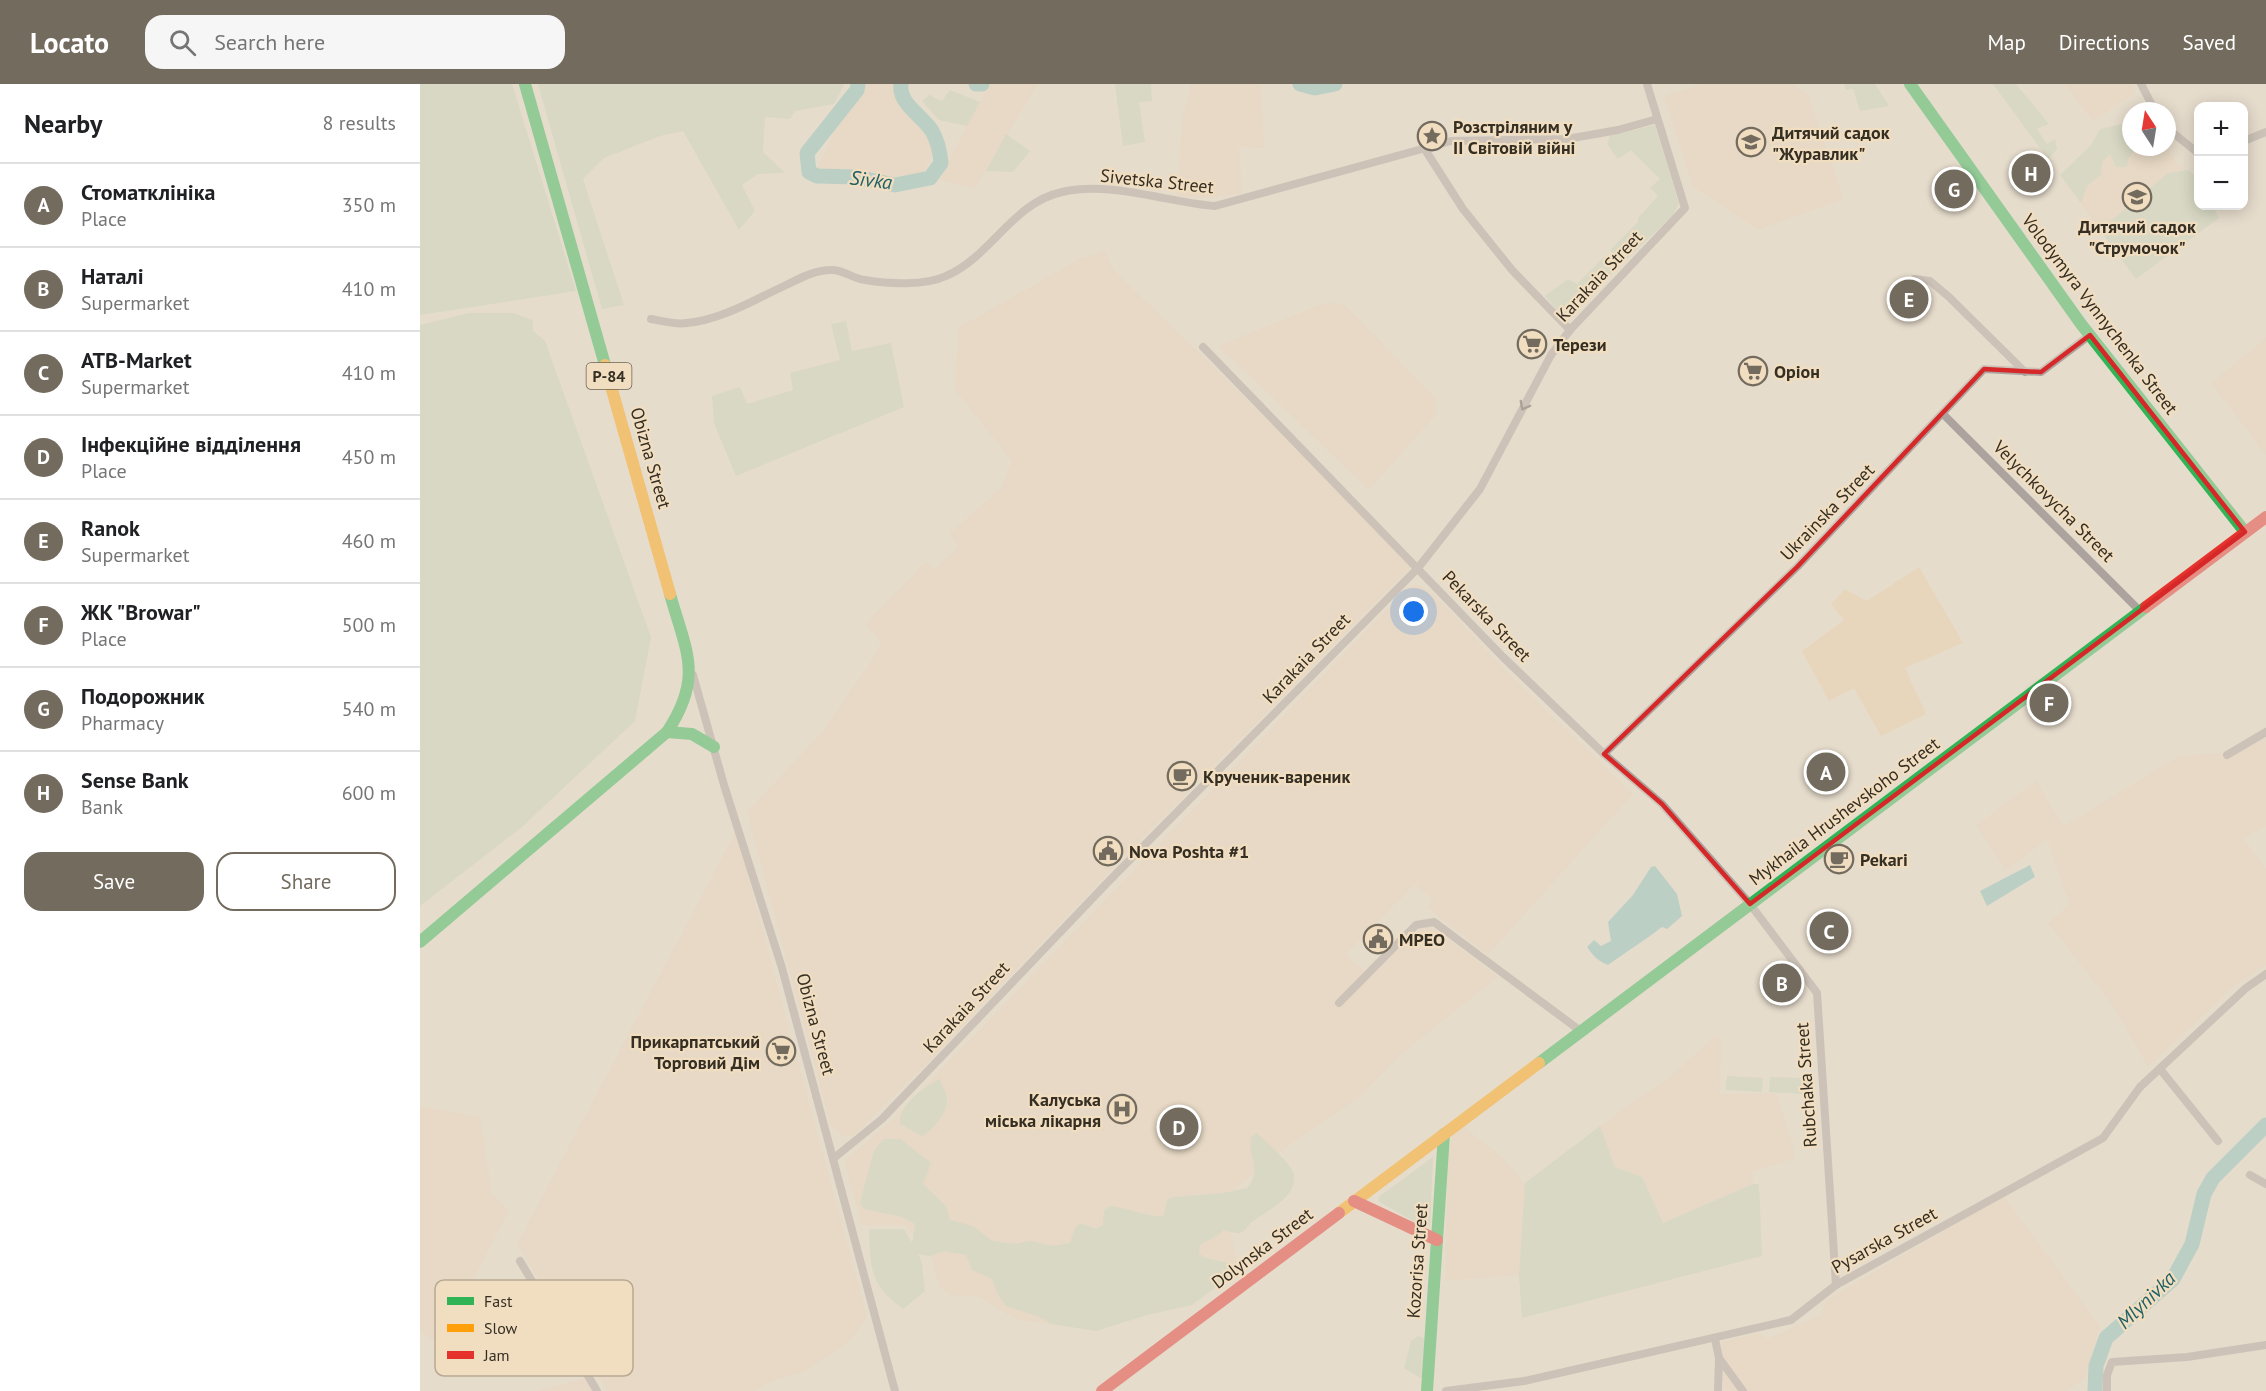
<!DOCTYPE html>
<html lang="en">
<head>
<meta charset="utf-8">
<style>
	:root { --surface:#fff; --page:#f6f6f6; --text:#202124; --muted:#757577; --line:#e0e0e0; --accent:#736b5e }
	body { margin:0; font-family:"PT Sans",sans-serif; background:var(--page); color:var(--text) }
	.controls { position:absolute; right:18px; top:18px; display:grid; overflow:hidden; border-radius:12px; box-shadow:0 3px 15px #0003 }
	.controls button { width:54px; height:54px; display:grid; place-items:center; padding:0; border:0; border-bottom:2px solid var(--line); background:var(--surface); color:var(--text); font:30px sans-serif }
	.compass { position:absolute; left:1702px; top:18px; width:54px; height:54px; border-radius:50%; background:var(--surface); box-shadow:0 3px 15px #0003; rotate:348deg }
	.you { position:absolute; left:994px; top:528px; width:21px; height:21px; margin:-15px; border:4px solid #fff; border-radius:50%; background:#1a73e8; box-shadow:0 0 0 9px #1a73e833 }
	.badge { display:grid; place-items:center; width:39px; height:39px; border-radius:50%; background:var(--accent); color:#fff; font-size:20px; font-weight:700 }
	.pin { position:absolute; translate:-50% -50%; border:3px solid #fff; box-shadow:0 2px 6px #0006 }
	.list { margin:0; padding:0; list-style:none }
	h2 { display:flex; justify-content:space-between; align-items:center; height:78px; margin:0; padding:0 24px; font-size:26px }
	h2 small { font-size:20px; font-weight:400; color:var(--muted) }
	.list li { display:grid; grid-template-columns:39px 1fr auto; gap:18px; align-items:center; box-sizing:border-box; height:84px; padding:0 24px; border-top:2px solid var(--line) }
	.list b { display:block; font-size:22px; white-space:nowrap }
	.list p { margin:0; font-size:20px; white-space:nowrap; color:var(--muted) }
	.list em { font-size:20px; font-style:normal; color:var(--muted) }
	.actions { display:flex; gap:12px; padding:18px 24px }
	.actions a { flex:1; padding:14px 0; border:2px solid var(--accent); border-radius:18px; text-align:center; font-size:21px; color:var(--accent) }
	.actions .main { background:var(--accent); color:#fff }
	.icon { flex:none; width:33px; height:33px; fill:none; stroke:currentColor; stroke-width:2; stroke-linecap:round; stroke-linejoin:round }
	.map { position:relative; flex:none; width:1846px; height:1307px; overflow:hidden }
	header { display:flex; align-items:center; gap:36px; box-sizing:border-box; height:84px; padding:0 30px; background:var(--accent); color:#fff }
	header strong { font-size:28px }
	nav { display:flex; gap:33px; margin-inline-start:auto; font-size:21px }
	.search { width:420px; height:54px; background:var(--page); display:flex; align-items:center; gap:15px; box-sizing:border-box; padding:0 21px; border-radius:18px; color:var(--muted); font-size:22px }
	main { display:flex }
	aside { flex:1; background:var(--surface) }
	.map>svg:first-child { display:block }
	.built { fill:#e8d6bc }
	.green { fill:#c8d2ba }
	.water { fill:#8bbfbd }
	.lines { fill:none; stroke-linecap:round; stroke-linejoin:round }
	.river { stroke:#8bbfbd; stroke-width:15 }
	.street { stroke:#ada39e; stroke-width:8 }
	.fast { stroke:#30b455; stroke-width:12 }
	.slow { stroke:#ff9f0a; stroke-width:12 }
	.jam { stroke:#e5322d; stroke-width:12 }
	.oneway { stroke:#655d54 }
	.marked { fill:none; stroke:#d62828; stroke-width:4.5; stroke-linejoin:round }
	.labels { text-anchor:middle; dominant-baseline:central; stroke-width:4.5; stroke-linejoin:round; paint-order:stroke }
	.shield { fill:#f1dec1; stroke:#6d6352; stroke-width:1.5 }
	.shield-label { font-size:16px; font-weight:bold; fill:#352e23 }
	.poi-label { font-size:18px; font-weight:bold; fill:#352e23; stroke:#f1dec1; text-anchor:start }
	.street-label { font-size:18px; fill:#352e23; stroke:#f1dec1 }
	.water-label { font-size:20px; font-style:italic; fill:#1f6165; stroke:#f1dec1 }
	.key { fill:#f1dec1; stroke:#b9a992; stroke-width:1.5 }
	.key-label { font-size:16px; fill:#352e23 }
</style>
</head>
<body>
<header>
<strong>Locato</strong>
<div class="search"><svg class="icon" aria-label="search" viewBox="0 0 24 24"><circle cx="10" cy="10" r="6"/><path d="M15 15l6 6"/></svg>Search here</div>
<nav><a>Map</a><a>Directions</a><a>Saved</a></nav>
</header>
<main>
<aside>
<h2>Nearby<small>8 results</small></h2>
<ul class="list">
<li><span class="badge">A</span><div><b>Стоматклініка</b><p>Place</p></div><em>350 m</em></li>
<li><span class="badge">B</span><div><b>Наталі</b><p>Supermarket</p></div><em>410 m</em></li>
<li><span class="badge">C</span><div><b>ATB-Market</b><p>Supermarket</p></div><em>410 m</em></li>
<li><span class="badge">D</span><div><b>Інфекційне відділення</b><p>Place</p></div><em>450 m</em></li>
<li><span class="badge">E</span><div><b>Ranok</b><p>Supermarket</p></div><em>460 m</em></li>
<li><span class="badge">F</span><div><b>ЖК &quot;Browar&quot;</b><p>Place</p></div><em>500 m</em></li>
<li><span class="badge">G</span><div><b>Подорожник</b><p>Pharmacy</p></div><em>540 m</em></li>
<li><span class="badge">H</span><div><b>Sense Bank</b><p>Bank</p></div><em>600 m</em></li>
</ul>
<div class="actions"><a class="main">Save</a><a>Share</a></div>
</aside>
<div class="map">
<svg width="1846" height="1307" viewBox="0 0 1846 1307">
	<rect width="100%" height="100%" fill="#e6dccc"/>
	<g class="built">
		<path d="M 442,0 L 478,0 L 486,24 L 517,61 L 502,92 L 476,97 L 437,89 L 397,85 L 422,30 L 441,5 Z"/>
		<path d="M 569,0 L 618,0 L 555,104 L 519,96 Z"/>
		<path d="M 771,0 L 841,0 L 844,64 L 819,63 L 822,109 L 787,114 L 757,112 L 762,37 Z"/>
		<path d="M 1282,0 L 1374,0 L 1388,11 L 1424,115 L 1338,146 L 1273,103 L 1244,12 Z"/>
		<path d="M 1645,0 L 1712,0 L 1715,9 L 1673,38 Z"/>
		<path d="M 1711,38 L 1711,63 L 1746,63 L 1778,107 L 1778,122 L 1716,195 L 1640,91 Z"/>
		<path d="M 685,167 L 694,186 L 860,348 L 991,483 L 688,789 L 515,971 L 433,1052 L 422,1052 L 411,1042 L 327,728 L 402,648 L 450,579 L 461,558 L 445,540 L 506,478 L 516,484 L 538,463 L 530,449 L 580,405 L 592,377 L 535,306 L 538,244 L 661,174 Z"/>
		<path d="M 904,219 L 924,220 L 1017,315 L 1015,332 L 949,406 L 798,262 Z"/>
		<path d="M 1846,254 L 1846,371 L 1791,299 Z"/>
		<path d="M 1499,483 L 1543,559 L 1485,584 L 1506,630 L 1461,652 L 1434,604 L 1409,617 L 1382,567 L 1424,536 L 1411,520 L 1425,505 L 1447,517 Z"/>
		<path d="M 996,500 L 1010,506 L 1085,586 L 1213,710 L 1068,871 L 1007,823 L 1013,817 L 995,800 L 926,870 L 951,893 L 1001,843 L 1010,841 L 1078,893 L 979,972 L 942,1011 L 860,1068 L 812,1107 L 811,1153 L 817,1175 L 814,1186 L 707,1236 L 671,1246 L 597,1236 L 559,1213 L 529,1211 L 519,1202 L 512,1175 L 486,1142 L 442,1141 L 424,1077 L 469,1039 L 987,504 Z"/>
		<path d="M 1846,654 L 1846,742 L 1824,755 L 1846,785 L 1846,881 L 1818,899 L 1728,983 L 1693,922 L 1628,839 L 1650,820 L 1627,756 L 1585,786 L 1556,741 L 1616,697 L 1644,742 L 1759,672 L 1801,669 L 1806,675 Z"/>
		<path d="M 316,747 L 447,1233 L 430,1257 L 385,1287 L 353,1297 L 335,1307 L 187,1307 L 97,1160 Z"/>
		<path d="M 1301,952 L 1300,1010 L 1357,1009 L 1376,1074 L 1332,1088 L 1333,1100 L 1243,1139 L 1222,1093 L 1195,1083 L 1180,1042 L 1253,990 L 1293,954 Z"/>
		<path d="M 0,1022 L 60,1033 L 72,1110 L 89,1127 L 20,1259 L 0,1249 Z"/>
		<path d="M 1044,1043 L 1082,1073 L 1105,1099 L 1099,1191 L 1025,1197 L 1028,1073 L 1032,1052 Z"/>
		<path d="M 1584,1112 L 1680,1242 L 1665,1294 L 1646,1307 L 1304,1307 L 1301,1258 L 1339,1249 L 1347,1255 L 1401,1231 L 1406,1216 Z"/>
		<path d="M 165,1294 L 172,1307 L 117,1307 Z"/>
	</g>
	<g class="green">
		<path d="M 0,0 L 92,0 L 156,207 L 0,231 Z"/>
		<path d="M 118,0 L 423,0 L 424,1 L 414,20 L 375,27 L 370,35 L 345,33 L 343,68 L 365,89 L 338,90 L 322,101 L 335,127 L 319,146 L 263,47 L 240,52 L 184,74 L 163,95 L 204,221 L 182,225 Z"/>
		<path d="M 695,0 L 731,0 L 732,17 L 719,18 L 725,58 L 703,62 Z"/>
		<path d="M 1424,0 L 1455,0 L 1469,22 L 1440,27 L 1433,5 L 1426,6 Z"/>
		<path d="M 1573,0 L 1596,0 L 1629,40 L 1617,45 L 1627,60 L 1635,55 L 1637,65 L 1628,75 Z"/>
		<path d="M 530,6 L 560,18 L 547,42 L 519,36 L 502,17 L 509,11 L 522,17 Z"/>
		<path d="M 1711,38 L 1711,63 L 1717,63 L 1708,75 L 1707,83 L 1696,83 L 1690,70 L 1682,78 L 1681,91 L 1667,102 L 1661,119 L 1640,91 L 1671,61 L 1680,45 Z"/>
		<path d="M 1235,41 L 1259,120 L 1252,132 L 1206,176 L 1200,177 L 1190,166 L 1218,138 L 1218,134 L 1238,112 L 1230,104 L 1240,95 L 1211,66 L 1198,75 L 1187,60 L 1190,52 Z"/>
		<path d="M 586,50 L 610,67 L 593,88 L 566,87 Z"/>
		<path d="M 1768,86 L 1778,94 L 1778,122 L 1793,122 L 1799,134 L 1716,195 L 1680,146 L 1748,89 Z"/>
		<path d="M 1184,173 L 1194,187 L 1154,230 L 1143,233 L 1125,212 L 1148,195 L 1157,200 Z"/>
		<path d="M 49,229 L 93,229 L 113,236 L 113,247 L 125,257 L 231,553 L 215,637 L 102,743 L 0,822 L 0,241 Z"/>
		<path d="M 426,237 L 432,267 L 471,259 L 484,323 L 316,392 L 294,339 L 292,312 L 320,303 L 327,320 L 373,306 L 370,289 L 420,276 L 411,240 Z"/>
		<path d="M 1307,992 L 1343,994 L 1342,1008 L 1306,1006 Z"/>
		<path d="M 1350,993 L 1383,994 L 1382,1010 L 1349,1008 Z"/>
		<path d="M 520,995 C 522,1002 528,1011 527,1018 C 526,1030 512,1047 502,1052 L 480,1040 C 478,1021 504,1003 520,995 Z"/>
		<path d="M 1180,1042 L 1195,1083 L 1222,1093 L 1243,1139 L 1333,1100 L 1339,1100 L 1342,1172 L 1102,1234 L 1099,1191 L 1105,1099 Z"/>
		<path d="M 837,1049 C 845,1057 872,1080 874,1091 C 877,1114 847,1126 832,1138 C 827,1141 826,1149 818,1149 C 814,1149 808,1147 804,1146 C 796,1154 788,1155 780,1161 L 779,1170 L 786,1174 L 817,1181 L 816,1188 L 772,1221 L 727,1231 L 676,1247 L 632,1240 L 617,1232 L 586,1222 L 577,1209 L 572,1195 L 552,1186 L 546,1171 L 524,1167 L 510,1172 L 498,1170 L 502,1179 L 505,1207 L 483,1225 C 450,1201 450,1184 449,1145 L 484,1145 L 492,1159 L 495,1140 L 482,1133 L 444,1125 L 440,1119 L 454,1066 L 464,1055 L 480,1055 L 511,1079 L 503,1100 L 526,1122 L 530,1136 L 553,1142 L 572,1157 L 595,1160 L 610,1157 L 633,1162 L 650,1159 L 655,1144 L 661,1139 L 676,1145 L 683,1141 L 684,1126 L 690,1122 C 709,1124 725,1133 744,1132 L 747,1116 L 754,1113 L 803,1109 L 827,1104 C 843,1086 827,1073 831,1053 Z"/>
		<path d="M 1013,1073 L 1010,1142 L 1000,1141 L 958,1117 L 960,1112 Z"/>
		<path d="M 998,1252 L 1006,1255 L 1003,1293 L 1000,1294 L 984,1284 L 991,1257 Z"/>
	</g>
	<g class="water">
		<path d="M 1610,781 L 1615,793 L 1567,822 L 1560,807 Z"/>
		<path d="M 1235,782 L 1257,810 L 1262,832 L 1247,845 L 1242,843 C 1224,857 1207,867 1188,881 C 1178,877 1173,872 1167,863 L 1174,856 L 1181,862 L 1191,857 L 1188,838 L 1213,811 L 1231,783 Z"/>
	</g>
	<g class="lines">
		<g class="river">
			<path d="M 438,0 L 437,6 L 387,69 L 389,88 L 397,92 L 436,93 L 475,101 L 510,94 L 521,79 C 520,68 518,57 512,47 C 503,32 478,20 481,0"/>
			<path d="M 556,0 L 562,0"/>
			<path d="M 880,0 L 895,4 L 915,0"/>
			<path d="M 1675,1307 L 1676,1282 L 1686,1254 L 1753,1195 L 1772,1160 L 1784,1110 L 1793,1094 L 1846,1041"/>
		</g>
		<g class="street">
			<path d="M 1721,0 L 1735,27"/>
			<path d="M 1747,44 L 1778,69"/>
			<path d="M 1824,57 L 1846,48"/>
			<path d="M 1004,64 L 1043,125 L 1092,186 L 1150,246"/>
			<path d="M 1495,195 L 1510,197 L 1529,213 L 1605,288"/>
			<path d="M 231,235 C 242,237 256,241 267,239 C 301,236 334,216 364,202 C 379,195 394,186 411,186 C 422,185 434,195 445,196 C 469,200 505,202 526,192 C 572,172 592,119 642,108 C 692,97 745,118 795,122 L 1031,57 L 1147,55 L 1198,46 L 1237,35"/>
			<path d="M 783,263 L 1083,573 L 1184,670 L 1242,720 L 1330,820 L 1397,909 L 1416,1201"/>
			<path d="M 1524,331 L 1720,527"/>
			<path d="M 273,591 L 304,701 L 362,884 L 475,1307"/>
			<path d="M 1184,670 L 1377,483 L 1564,285 L 1621,288 L 1670,251"/>
			<path d="M 1807,671 L 1846,648"/>
			<path d="M 919,919 L 996,841 L 1014,838 L 1162,948"/>
			<path d="M 1740,985 L 1798,1057"/>
			<path d="M 414,1074 L 462,1035 L 689,797 L 998,484 L 1060,405 L 1131,271 L 1150,246 L 1265,124 L 1227,0"/>
			<path d="M 1830,1091 L 1846,1100"/>
			<path d="M 100,1177 L 177,1307"/>
			<path d="M 1295,1255 L 1299,1274 L 1298,1307"/>
			<path d="M 1299,1274 L 1323,1307"/>
			<path d="M 1026,1307 L 1104,1297 L 1371,1236 L 1416,1201 L 1683,1054 L 1720,1003 L 1826,904 L 1846,890"/>
			<path d="M 1687,1307 L 1687,1291 L 1692,1278 L 1767,1273 L 1846,1261"/>
		</g>
		<g class="fast">
			<path d="M 105,0 L 185,281"/>
			<path d="M 1490,0 L 1661,240 L 1825,448"/>
			<path d="M 247,648 L 272,650 L 294,663"/>
			<path d="M 0,858 L 247,648 C 284,592 266,568 250,510"/>
			<path d="M 1119,979 L 1726,523"/>
			<path d="M 1007,1307 L 1024,1050"/>
		</g>
		<g class="slow">
			<path d="M 185,281 L 250,510"/>
			<path d="M 919,1129 L 1119,979"/>
		</g>
		<g class="jam">
			<path d="M 1726,523 L 1846,433"/>
			<path d="M 934,1117 L 1017,1156"/>
			<path d="M 682,1307 L 919,1129"/>
		</g>
	</g>
	<defs><path id="oneway-chevron" d="M-2-3.5L2.5 0L-2 3.5" fill="none" stroke-width="1.6" stroke-linecap="round" stroke-linejoin="round" transform="scale(1.5)"/></defs>
	<use class="oneway" href="#oneway-chevron" transform="translate(1104 322) rotate(118)"/>
	<path d="M0 0H1846V1307H0ZM 1670,251 L 1825,448 L 1330,820 L 1242,720 L 1184,670 L 1377,483 L 1564,285 L 1621,288 Z" fill="#e6dccc" fill-opacity=".55" fill-rule="evenodd"/>
	<path class="marked" d="M 1670,251 L 1825,448 L 1330,820 L 1242,720 L 1184,670 L 1377,483 L 1564,285 L 1621,288 Z"/>
	<defs>
		<g id="sight-ring" transform="scale(1.5)"><circle r="9.5" fill="#f1dec1" stroke="#736b5e" stroke-width="1.5"/><path d="M0-6L1.8-2.2L6-1.7L2.9 1.2L3.7 5.4L0 3.3L-3.7 5.4L-2.9 1.2L-6-1.7L-1.8-2.2Z" fill="#736b5e"/></g>
		<g id="school-ring" transform="scale(1.5)"><circle r="9.5" fill="#f1dec1" stroke="#736b5e" stroke-width="1.5"/><path d="M0-5L7-2L0 1L-7-2ZM-4 1L0 2.5L4 1V4Q0 6-4 4Z" fill="#736b5e"/></g>
		<g id="supermarket-ring" transform="scale(1.5)"><circle r="9.5" fill="#f1dec1" stroke="#736b5e" stroke-width="1.5"/><path d="M-6-5.5h2.5l.6 2H6L4.5 2H-2.5L-4.4-4H-6ZM-1.5 3.2a1.3 1.3 0 1 0 .1 0ZM3 3.2a1.3 1.3 0 1 0 .1 0Z" fill="#736b5e"/></g>
		<g id="cafe-ring" transform="scale(1.5)"><circle r="9.5" fill="#f1dec1" stroke="#736b5e" stroke-width="1.5"/><path d="M-5.5-4.5H6V0H3Q3 3.5 0 3.5H-2.5Q-5.5 3.5-5.5 0ZM3-3.2v2h1.7v-2ZM-6 4.5H4V6H-6Z" fill="#736b5e"/></g>
		<g id="civic-ring" transform="scale(1.5)"><circle r="9.5" fill="#f1dec1" stroke="#736b5e" stroke-width="1.5"/><path d="M-.6-6.5H3V-4.5H.6V-3L4-1V1h2V6H-6V1h2V-1L-.6-3ZM-1.2 2.5V6h2.4V2.5Z" fill="#736b5e"/></g>
		<g id="hospital-ring" transform="scale(1.5)"><circle r="9.5" fill="#f1dec1" stroke="#736b5e" stroke-width="1.5"/><path d="M-5-5h3v3.5h4V-5h3V5h-3V1.5h-4V5h-3Z" fill="#736b5e"/></g>
	</defs>
	<g fill-rule="evenodd">
		<use href="#sight-ring" x="1012" y="52"/>
		<use href="#school-ring" x="1331" y="58"/>
		<use href="#school-ring" x="1717" y="113"/>
		<use href="#supermarket-ring" x="1112" y="260"/>
		<use href="#supermarket-ring" x="1333" y="287"/>
		<use href="#cafe-ring" x="762" y="692"/>
		<use href="#civic-ring" x="688" y="767"/>
		<use href="#cafe-ring" x="1419" y="775"/>
		<use href="#civic-ring" x="958" y="855"/>
		<use href="#supermarket-ring" x="361" y="967"/>
		<use href="#hospital-ring" x="702" y="1025"/>
	</g>
	<g class="labels">
		<rect class="shield" x="166.5" y="279" width="45" height="26" rx="4.5"/>
		<g class="shield-label">
			<text x="189" y="292">Р-84</text>
		</g>
		<g class="poi-label">
			<text x="1033" y="42">Розстріляним у<tspan x="1033" dy="21">II Світовій війні</tspan></text>
			<text x="1352" y="48">Дитячий садок<tspan x="1352" dy="21">"Журавлик"</tspan></text>
			<text x="1717" y="142" text-anchor="middle">Дитячий садок<tspan x="1717" dy="21">"Струмочок"</tspan></text>
			<text x="1133" y="260">Терези</text>
			<text x="1354" y="287">Оріон</text>
			<text x="783" y="692">Крученик-вареник</text>
			<text x="709" y="767">Nova Poshta #1</text>
			<text x="1440" y="775">Pekari</text>
			<text x="979" y="855">МРЕО</text>
			<text x="340" y="957" text-anchor="end">Прикарпатський<tspan x="340" dy="21">Торговий Дім</tspan></text>
			<text x="681" y="1015" text-anchor="end">Калуська<tspan x="681" dy="21">міська лікарня</tspan></text>
		</g>
		<g class="street-label">
			<text transform="translate(737 97) rotate(6)">Sivetska Street</text>
			<text transform="translate(1179 192) rotate(-47)">Karakaia Street</text>
			<text transform="translate(1680 230) rotate(53)">Volodymyra Vynnychenka Street</text>
			<text transform="translate(231 374) rotate(74)">Obizna Street</text>
			<text transform="translate(1634 417) rotate(45)">Velychkovycha Street</text>
			<text transform="translate(1407 428) rotate(-46)">Ukrainska Street</text>
			<text transform="translate(1067 532) rotate(46)">Pekarska Street</text>
			<text transform="translate(886 574) rotate(-46)">Karakaia Street</text>
			<text transform="translate(1424 727) rotate(-37)">Mykhaila Hrushevskoho Street</text>
			<text transform="translate(546 923) rotate(-47)">Karakaia Street</text>
			<text transform="translate(396 940) rotate(75)">Obizna Street</text>
			<text transform="translate(1386 1001) rotate(-94)">Rubchaka Street</text>
			<text transform="translate(1464 1156) rotate(-29)">Pysarska Street</text>
			<text transform="translate(842 1164) rotate(-37)">Dolynska Street</text>
			<text transform="translate(997 1177) rotate(-86)">Kozorisa Street</text>
		</g>
		<g class="water-label">
			<text transform="translate(451 96) rotate(7)">Sivka</text>
			<text transform="translate(1726 1216) rotate(-44)">Mlynivka</text>
		</g>
	</g>
	<rect x="15" y="1196" width="198" height="96" rx="9" class="key"/>
	<rect x="27" y="1213" width="27" height="8" fill="#30b455"/>
	<rect x="27" y="1240" width="27" height="8" fill="#ff9f0a"/>
	<rect x="27" y="1267" width="27" height="8" fill="#e5322d"/>
	<g class="key-label">
		<text x="64" y="1223">Fast</text>
		<text x="64" y="1250">Slow</text>
		<text x="64" y="1277">Jam</text>
	</g>
</svg>
<div class="controls">
<button>+</button>
<button>−</button>
</div>
<svg class="compass" viewBox="-18 -18 36 36"><path d="M0-13l5 13h-10z" fill="#e53935"/><path d="M0 13l5-13h-10z" fill="#757577"/></svg>
<div class="you"></div>
<div class="pin badge" style="left:1406px;top:688px">A</div>
<div class="pin badge" style="left:1362px;top:899px">B</div>
<div class="pin badge" style="left:1409px;top:847px">C</div>
<div class="pin badge" style="left:759px;top:1043px">D</div>
<div class="pin badge" style="left:1489px;top:215px">E</div>
<div class="pin badge" style="left:1629px;top:619px">F</div>
<div class="pin badge" style="left:1534px;top:105px">G</div>
<div class="pin badge" style="left:1611px;top:89px">H</div>
</div>
</main>
</body>
</html>
